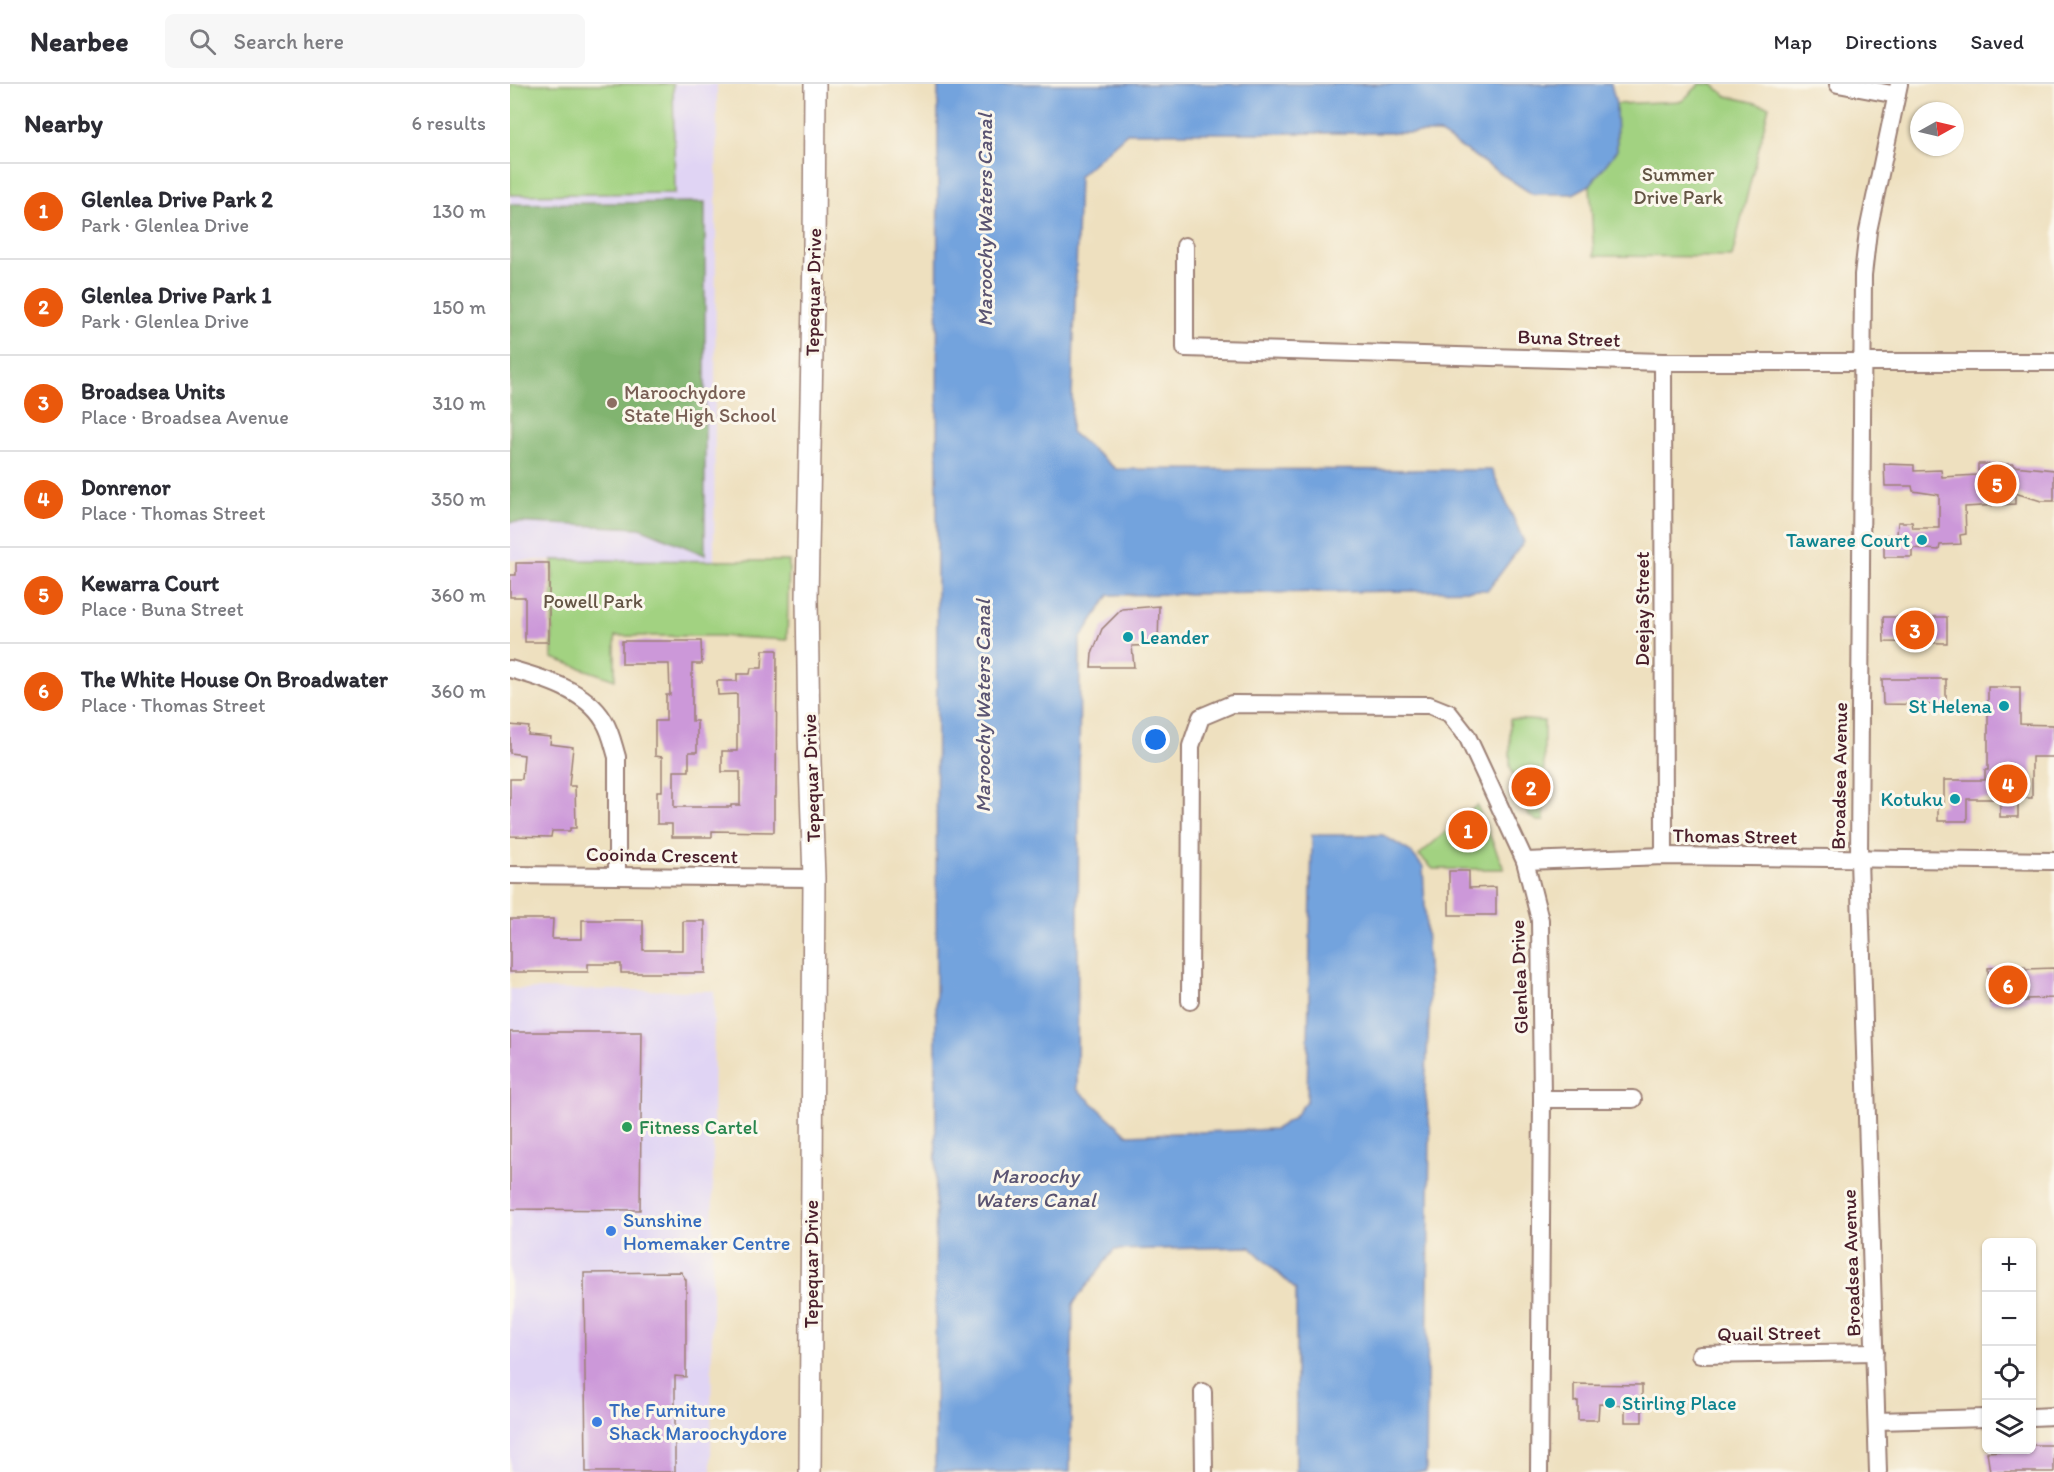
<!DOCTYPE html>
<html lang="en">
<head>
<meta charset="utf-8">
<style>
	:root { --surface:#fff; --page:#f7f7f7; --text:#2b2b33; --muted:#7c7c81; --line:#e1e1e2; --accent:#ea580c }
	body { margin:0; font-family:Itim,sans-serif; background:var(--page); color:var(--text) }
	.controls { position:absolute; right:18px; bottom:18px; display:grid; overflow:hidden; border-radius:9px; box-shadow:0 2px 4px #0004 }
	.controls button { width:54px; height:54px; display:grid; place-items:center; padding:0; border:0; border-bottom:2px solid var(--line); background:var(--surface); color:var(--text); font:30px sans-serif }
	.compass { position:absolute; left:1400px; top:18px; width:54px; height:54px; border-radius:50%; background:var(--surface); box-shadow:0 2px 4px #0004; rotate:82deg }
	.you { position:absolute; left:646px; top:656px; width:21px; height:21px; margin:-15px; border:4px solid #fff; border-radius:50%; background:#1a73e8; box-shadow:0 0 0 9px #1a73e833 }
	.badge { display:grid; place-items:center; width:39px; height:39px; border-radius:50%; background:var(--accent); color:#fff; font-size:20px; font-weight:700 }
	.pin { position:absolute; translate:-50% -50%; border:3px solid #fff; box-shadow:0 2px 6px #0006 }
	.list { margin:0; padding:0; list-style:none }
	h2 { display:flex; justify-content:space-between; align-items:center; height:78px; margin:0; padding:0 24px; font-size:26px }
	h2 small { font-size:20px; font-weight:400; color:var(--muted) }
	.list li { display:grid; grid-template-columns:39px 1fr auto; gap:18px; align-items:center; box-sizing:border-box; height:96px; padding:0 24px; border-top:2px solid var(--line) }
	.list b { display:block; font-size:22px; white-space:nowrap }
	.list p { margin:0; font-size:20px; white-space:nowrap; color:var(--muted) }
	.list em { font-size:20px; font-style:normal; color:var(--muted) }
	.icon { flex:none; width:33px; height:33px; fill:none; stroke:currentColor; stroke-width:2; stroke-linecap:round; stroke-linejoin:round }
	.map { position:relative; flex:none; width:1544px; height:1388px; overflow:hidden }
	header { display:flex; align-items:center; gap:36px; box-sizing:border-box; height:84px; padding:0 30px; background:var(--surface); border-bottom:2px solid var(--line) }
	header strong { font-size:28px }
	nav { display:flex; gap:33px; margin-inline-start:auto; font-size:21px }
	.search { width:420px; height:54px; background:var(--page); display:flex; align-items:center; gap:15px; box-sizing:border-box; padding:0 21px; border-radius:9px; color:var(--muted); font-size:22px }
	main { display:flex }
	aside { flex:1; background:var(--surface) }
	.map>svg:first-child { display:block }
	.built { fill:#e0d4f4 }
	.green { fill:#a2d281; stroke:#767856; stroke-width:1.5 }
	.forest { fill:#81b46f; stroke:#666a4d; stroke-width:1.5 }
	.water { fill:#73a3dd; stroke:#5e6184; stroke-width:1.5 }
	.building { fill:#cc98d9 }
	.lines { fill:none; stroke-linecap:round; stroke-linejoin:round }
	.minor-casing { stroke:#9c8075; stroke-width:20 }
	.tertiary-casing { stroke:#9c8075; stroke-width:24 }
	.minor { stroke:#fff; stroke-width:16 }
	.tertiary { stroke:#fff; stroke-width:21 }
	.education-dot { fill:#8d6e63; stroke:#fbf7ec; stroke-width:2 }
	.culture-dot { fill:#0f9aa8; stroke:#fbf7ec; stroke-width:2 }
	.leisure-dot { fill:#2e9e5b; stroke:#fbf7ec; stroke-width:2 }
	.shop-dot { fill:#3f7fe0; stroke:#fbf7ec; stroke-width:2 }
	.labels { text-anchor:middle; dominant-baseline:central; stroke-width:6; stroke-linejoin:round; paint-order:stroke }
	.park-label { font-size:20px; fill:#645545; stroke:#fbf7ec }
	.street-label { font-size:20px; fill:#4a1f2b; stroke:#fbf7ec }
	.education-label { font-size:20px; fill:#785e54; stroke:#fbf7ec; text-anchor:start }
	.culture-label { font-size:20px; fill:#0d838f; stroke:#fbf7ec; text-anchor:end }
	.leisure-label { font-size:20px; fill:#27864d; stroke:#fbf7ec; text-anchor:start }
	.shop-label { font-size:20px; fill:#366cbe; stroke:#fbf7ec; text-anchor:start }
	.water-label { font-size:21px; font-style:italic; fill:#5a5472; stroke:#fbf7ec }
</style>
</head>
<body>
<header>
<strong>Nearbee</strong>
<div class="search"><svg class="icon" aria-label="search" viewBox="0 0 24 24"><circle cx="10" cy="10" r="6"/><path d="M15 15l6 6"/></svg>Search here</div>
<nav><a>Map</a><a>Directions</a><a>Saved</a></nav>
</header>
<main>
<aside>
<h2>Nearby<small>6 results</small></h2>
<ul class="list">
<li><span class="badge">1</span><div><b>Glenlea Drive Park 2</b><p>Park · Glenlea Drive</p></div><em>130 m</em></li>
<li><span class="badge">2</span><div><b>Glenlea Drive Park 1</b><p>Park · Glenlea Drive</p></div><em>150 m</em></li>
<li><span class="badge">3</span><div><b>Broadsea Units</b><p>Place · Broadsea Avenue</p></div><em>310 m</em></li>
<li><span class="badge">4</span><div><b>Donrenor</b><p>Place · Thomas Street</p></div><em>350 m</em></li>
<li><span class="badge">5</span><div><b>Kewarra Court</b><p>Place · Buna Street</p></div><em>360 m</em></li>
<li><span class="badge">6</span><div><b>The White House On Broadwater</b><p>Place · Thomas Street</p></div><em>360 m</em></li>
</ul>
</aside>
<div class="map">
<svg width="1544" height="1388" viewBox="0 0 1544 1388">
	<rect width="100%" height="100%" fill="#fbf7ec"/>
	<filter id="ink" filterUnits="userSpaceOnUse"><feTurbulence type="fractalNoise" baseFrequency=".0167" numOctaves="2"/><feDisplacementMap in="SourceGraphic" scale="12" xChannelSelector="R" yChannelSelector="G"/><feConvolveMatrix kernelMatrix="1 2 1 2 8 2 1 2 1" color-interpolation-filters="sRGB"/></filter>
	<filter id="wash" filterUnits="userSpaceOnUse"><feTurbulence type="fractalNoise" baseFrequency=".008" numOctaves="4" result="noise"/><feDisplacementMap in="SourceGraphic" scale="24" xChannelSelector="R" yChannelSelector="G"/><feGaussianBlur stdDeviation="1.35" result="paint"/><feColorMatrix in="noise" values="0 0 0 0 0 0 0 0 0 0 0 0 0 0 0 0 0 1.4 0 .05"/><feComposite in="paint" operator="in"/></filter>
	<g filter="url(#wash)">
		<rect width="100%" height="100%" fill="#eee0bf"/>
		<g class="built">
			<path d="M 0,0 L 207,0 L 204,477 L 0,476 Z"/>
			<path d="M 0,905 L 204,907 L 201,1388 L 0,1388 Z"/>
		</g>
		<g class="green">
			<path d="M 0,0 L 163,0 L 165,109 L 0,111 Z"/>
			<path d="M 1190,0 L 1202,0 L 1217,12 L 1259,22 L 1222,173 L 1084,172 L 1080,101 L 1107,66 L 1106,20 L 1172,17 Z"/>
			<path d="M 43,476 L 279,477 L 277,556 L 207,552 L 105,552 L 105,596 L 42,574 Z"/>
			<path d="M 1000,635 L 1034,637 L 1034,737 L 1027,737 L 1018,731 L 1000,682 Z"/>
			<path d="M 967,721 L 994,785 L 923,785 L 909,771 Z"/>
		</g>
		<path class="forest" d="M 195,118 L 195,471 L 130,444 L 0,438 L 0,120 Z"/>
		<path class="water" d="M 428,0 L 1101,0 L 1106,20 L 1107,66 L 1080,101 L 1063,110 L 1022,110 L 929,49 L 617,49 L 569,92 L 561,348 L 606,385 L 982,386 L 1014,458 L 978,506 L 599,511 L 570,555 L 567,1005 L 618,1051 L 765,1045 L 783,1034 L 797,1017 L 802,751 L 873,751 L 901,768 L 913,783 L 920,919 L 915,1006 L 920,1044 L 916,1388 L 786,1388 L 786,1206 L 740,1163 L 604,1166 L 563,1220 L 560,1388 L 425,1388 Z"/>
		<g id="blocks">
			<g class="building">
				<path d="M 1374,380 L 1404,381 L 1404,387 L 1431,386 L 1432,393 L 1468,391 L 1468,380 L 1504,380 L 1504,382 L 1544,386 L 1544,417 L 1531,417 L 1505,409 L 1505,420 L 1455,423 L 1456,450 L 1450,451 L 1451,460 L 1430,461 L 1429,466 L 1402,464 L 1402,473 L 1374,473 L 1374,451 L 1387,451 L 1388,438 L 1402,438 L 1403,444 L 1429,444 L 1429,411 L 1403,407 L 1402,402 L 1375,402 Z"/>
				<path d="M 6,479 L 39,479 L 39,558 L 15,558 L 15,513 L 0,513 L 0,491 L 6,491 Z"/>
				<path d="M 649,522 L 648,561 L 622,562 L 624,583 L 581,583 L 582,570 L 592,545 L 612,525 Z"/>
				<path d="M 1373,533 L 1437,533 L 1437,559 L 1374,558 Z"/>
				<path d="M 112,557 L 191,557 L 192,580 L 182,580 L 182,637 L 187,637 L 187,668 L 179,668 L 179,687 L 164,687 L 164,723 L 221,723 L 221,721 L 230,721 L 230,688 L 212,688 L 212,667 L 227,667 L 227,610 L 208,611 L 207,597 L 227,597 L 227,590 L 240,590 L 241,584 L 252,584 L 253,566 L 267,566 L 266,713 L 264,713 L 264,748 L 202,747 L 202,753 L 162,753 L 162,740 L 147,740 L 147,707 L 152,707 L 152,673 L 145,672 L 145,637 L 156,637 L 156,611 L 160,611 L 159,580 L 112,580 Z"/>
				<path d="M 1372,595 L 1436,595 L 1436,621 L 1373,620 Z"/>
				<path d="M 1478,603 L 1510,603 L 1510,640 L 1544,641 L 1544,673 L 1522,673 L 1522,714 L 1508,714 L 1508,733 L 1490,733 L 1490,715 L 1457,715 L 1457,737 L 1428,737 L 1428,722 L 1434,722 L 1434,696 L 1475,696 L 1475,686 L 1478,686 Z"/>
				<path d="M 0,641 L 19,643 L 18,651 L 41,653 L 40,660 L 63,663 L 59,702 L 65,702 L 66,744 L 60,744 L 60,747 L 42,747 L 41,753 L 0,752 L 0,695 L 12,695 L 14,671 L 0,669 Z"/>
				<path d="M 939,787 L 959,787 L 959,804 L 986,803 L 986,831 L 939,831 Z"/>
				<path d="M 0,835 L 43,835 L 42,855 L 72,855 L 72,836 L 133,836 L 133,866 L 173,866 L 173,837 L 195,837 L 195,889 L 111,889 L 111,880 L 78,880 L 78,888 L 0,888 Z"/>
				<path d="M 1515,882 L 1516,885 L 1544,884 L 1544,914 L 1517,915 L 1517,917 L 1480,919 L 1478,884 Z"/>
				<path d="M 0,948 L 132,948 L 130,1126 L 0,1125 Z"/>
				<path d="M 171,1188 L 176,1196 L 176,1293 L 165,1292 L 165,1388 L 76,1388 L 74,1189 Z"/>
				<path d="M 1064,1300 L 1132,1301 L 1132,1338 L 1115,1338 L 1115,1321 L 1089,1320 L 1088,1336 L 1068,1336 L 1068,1317 L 1064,1318 Z"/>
				<path d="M 1521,1361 L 1544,1361 L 1544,1388 L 1480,1388 L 1477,1368 L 1490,1367 L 1490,1365 L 1521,1365 Z"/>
			</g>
		</g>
	</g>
	<g filter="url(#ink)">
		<use href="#blocks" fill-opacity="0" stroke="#9c8075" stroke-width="1.5"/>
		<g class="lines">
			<g class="minor-casing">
				<g id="minor">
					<path d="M 1328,0 L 1387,11"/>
					<path d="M 675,162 L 675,264 L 1153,278 L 1544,278"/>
					<path d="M 1153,278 L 1154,772"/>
					<path d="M 0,585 C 32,594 76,606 94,637 C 101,648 103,660 107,673 L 107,792"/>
					<path d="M 1015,777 L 1154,772 L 1544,777"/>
					<path d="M 0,791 L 304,794"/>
					<path d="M 680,917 L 681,662 L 691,633 L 722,620 L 919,621 L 939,629 L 957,652 L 1015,777 L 1030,836 L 1032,1015 L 1029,1388"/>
					<path d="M 1032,1015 L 1123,1015"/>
					<path d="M 1190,1271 L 1365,1268"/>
					<path d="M 693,1308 L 694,1388"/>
					<path d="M 1522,1333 L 1544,1332"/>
					<path d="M 1367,1337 L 1476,1334"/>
					<path d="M 1368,1388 L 1349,775 L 1353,191 L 1358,147 L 1389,0"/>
				</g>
			</g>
			<g class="tertiary-casing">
				<path id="tertiary" d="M 300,1388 L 304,794 L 299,649 L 297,515 L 304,169 L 305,0"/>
			</g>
			<use href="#minor" class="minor"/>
			<use href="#tertiary" class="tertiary"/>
		</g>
	</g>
	<circle class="education-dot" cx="102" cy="319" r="6"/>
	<g class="culture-dot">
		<circle cx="1412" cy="456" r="6"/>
		<circle cx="618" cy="553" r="6"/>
		<circle cx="1494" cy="622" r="6"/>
		<circle cx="1445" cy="715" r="6"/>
		<circle cx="1100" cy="1319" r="6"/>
	</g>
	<circle class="leisure-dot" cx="117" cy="1043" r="6"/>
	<g class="shop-dot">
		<circle cx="101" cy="1147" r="6"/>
		<circle cx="87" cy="1338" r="6"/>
	</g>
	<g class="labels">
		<g class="park-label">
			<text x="1168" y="90">Summer<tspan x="1168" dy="23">Drive Park</tspan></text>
			<text x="83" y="517">Powell Park</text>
		</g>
		<g class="street-label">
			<text transform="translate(303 208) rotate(-89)">Tepequar Drive</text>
			<text transform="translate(1059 254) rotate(2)">Buna Street</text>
			<text transform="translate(1132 525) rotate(-90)">Deejay Street</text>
			<text transform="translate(1329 692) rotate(-89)">Broadsea Avenue</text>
			<text transform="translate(301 694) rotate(-92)">Tepequar Drive</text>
			<text transform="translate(1225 752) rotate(1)">Thomas Street</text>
			<text transform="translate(152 771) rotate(1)">Cooinda Crescent</text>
			<text transform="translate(1009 893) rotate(-92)">Glenlea Drive</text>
			<text transform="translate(1341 1179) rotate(-92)">Broadsea Avenue</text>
			<text transform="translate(301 1180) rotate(-90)">Tepequar Drive</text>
			<text transform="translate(1259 1249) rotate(-1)">Quail Street</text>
		</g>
		<g class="education-label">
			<text x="114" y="308">Maroochydore<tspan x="114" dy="23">State High School</tspan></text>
		</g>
		<g class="culture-label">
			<text x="1400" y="456">Tawaree Court</text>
			<text x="630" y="553" text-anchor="start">Leander</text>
			<text x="1482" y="622">St Helena</text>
			<text x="1433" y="715">Kotuku</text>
			<text x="1112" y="1319" text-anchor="start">Stirling Place</text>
		</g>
		<g class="leisure-label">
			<text x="129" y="1043">Fitness Cartel</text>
		</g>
		<g class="shop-label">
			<text x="113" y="1136">Sunshine<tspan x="113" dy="23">Homemaker Centre</tspan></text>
			<text x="99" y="1326">The Furniture<tspan x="99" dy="23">Shack Maroochydore</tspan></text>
		</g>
		<g class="water-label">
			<text transform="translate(474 136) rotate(-90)">Maroochy Waters Canal</text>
			<text transform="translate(472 622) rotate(-90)">Maroochy Waters Canal</text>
			<text x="525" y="1091">Maroochy<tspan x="525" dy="24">Waters Canal</tspan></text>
		</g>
	</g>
</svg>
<div class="controls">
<button>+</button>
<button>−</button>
<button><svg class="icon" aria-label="locate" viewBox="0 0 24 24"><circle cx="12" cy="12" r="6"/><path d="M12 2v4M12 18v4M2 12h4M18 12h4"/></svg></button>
<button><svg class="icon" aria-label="layers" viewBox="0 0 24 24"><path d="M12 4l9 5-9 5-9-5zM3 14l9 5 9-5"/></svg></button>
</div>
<svg class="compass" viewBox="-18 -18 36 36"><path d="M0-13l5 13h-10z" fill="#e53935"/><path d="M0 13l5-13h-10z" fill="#7c7c81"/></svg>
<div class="you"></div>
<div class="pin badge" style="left:958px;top:746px">1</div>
<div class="pin badge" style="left:1021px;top:703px">2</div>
<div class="pin badge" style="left:1405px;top:546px">3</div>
<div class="pin badge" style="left:1498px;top:700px">4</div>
<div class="pin badge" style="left:1487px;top:400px">5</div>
<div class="pin badge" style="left:1498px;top:901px">6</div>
</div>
</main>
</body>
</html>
